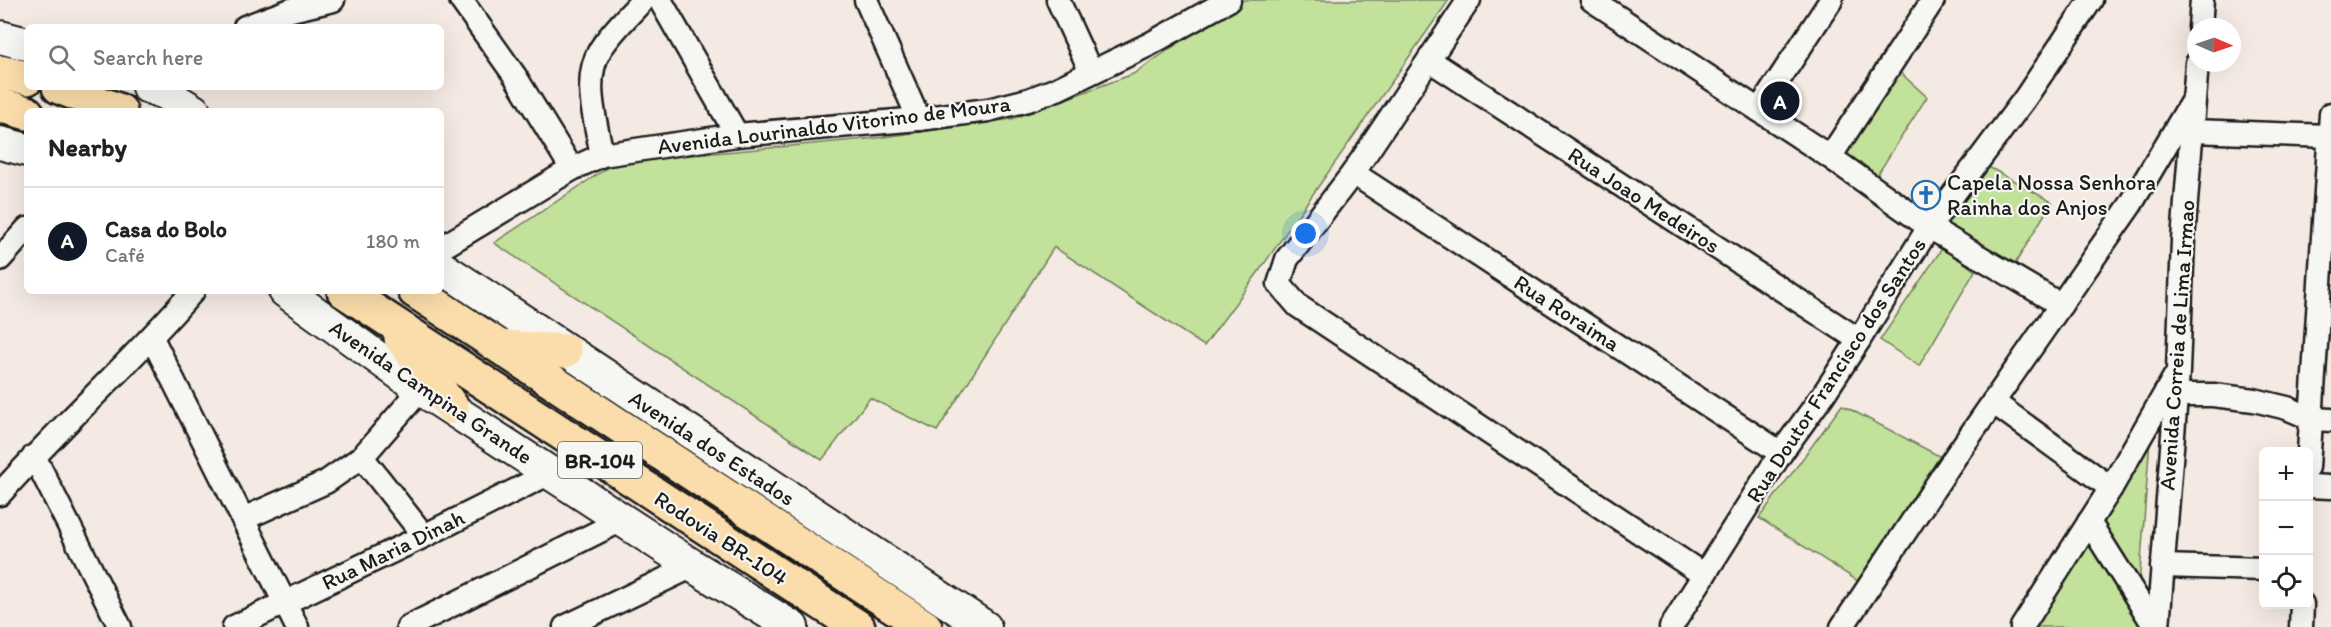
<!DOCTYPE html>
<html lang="en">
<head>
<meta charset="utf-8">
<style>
	:root { --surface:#fff; --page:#f6f6f6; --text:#222; --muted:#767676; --line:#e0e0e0; --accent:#111827 }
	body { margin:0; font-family:Itim,sans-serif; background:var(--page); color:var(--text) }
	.controls { position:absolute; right:18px; bottom:18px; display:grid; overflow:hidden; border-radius:9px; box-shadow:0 6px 24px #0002 }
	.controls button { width:54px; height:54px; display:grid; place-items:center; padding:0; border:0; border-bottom:2px solid var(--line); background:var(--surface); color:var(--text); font:30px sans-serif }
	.compass { position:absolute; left:2187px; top:18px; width:54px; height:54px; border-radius:50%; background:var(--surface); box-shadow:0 6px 24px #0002; rotate:92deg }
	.you { position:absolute; left:1306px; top:234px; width:21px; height:21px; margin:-15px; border:4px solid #fff; border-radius:50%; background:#1a73e8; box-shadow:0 0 0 9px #1a73e833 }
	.badge { display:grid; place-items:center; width:39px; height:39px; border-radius:50%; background:var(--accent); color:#fff; font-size:20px; font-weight:700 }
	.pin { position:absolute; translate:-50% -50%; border:3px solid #fff; box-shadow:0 2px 6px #0006 }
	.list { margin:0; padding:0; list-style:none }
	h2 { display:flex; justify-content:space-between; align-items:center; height:78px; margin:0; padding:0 24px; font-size:26px }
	h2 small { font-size:20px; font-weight:400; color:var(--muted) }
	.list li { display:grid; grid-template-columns:39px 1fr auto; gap:18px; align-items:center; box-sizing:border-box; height:108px; padding:0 24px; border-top:2px solid var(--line) }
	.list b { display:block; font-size:22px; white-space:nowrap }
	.list p { margin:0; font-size:20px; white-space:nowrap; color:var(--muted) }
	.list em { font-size:20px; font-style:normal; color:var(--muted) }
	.icon { flex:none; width:33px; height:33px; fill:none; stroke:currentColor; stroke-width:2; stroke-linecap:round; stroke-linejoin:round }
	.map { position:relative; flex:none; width:2331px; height:627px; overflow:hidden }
	.search { position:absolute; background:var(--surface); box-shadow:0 6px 24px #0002; left:24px; top:24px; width:420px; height:66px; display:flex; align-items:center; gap:15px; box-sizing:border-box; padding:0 21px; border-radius:9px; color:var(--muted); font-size:22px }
	.panel { position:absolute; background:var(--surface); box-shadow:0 6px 24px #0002; left:24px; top:108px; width:420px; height:186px; border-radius:9px }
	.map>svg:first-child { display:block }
	.green { fill:#c2e19a; stroke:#6f7e5b; stroke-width:1.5 }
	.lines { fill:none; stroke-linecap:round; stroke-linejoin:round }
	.street-casing { stroke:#1c1c1c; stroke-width:27 }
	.secondary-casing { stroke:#1c1c1c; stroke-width:36 }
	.highway-casing { stroke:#1c1c1c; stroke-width:38 }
	.street { stroke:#f6f6f2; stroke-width:22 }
	.secondary { stroke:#f6f6f2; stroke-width:32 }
	.highway { stroke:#fbddab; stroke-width:33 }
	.labels { text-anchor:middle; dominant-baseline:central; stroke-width:4.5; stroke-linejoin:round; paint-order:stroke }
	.shield { fill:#f6f6f2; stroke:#5d5d5c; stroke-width:1.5 }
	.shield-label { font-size:21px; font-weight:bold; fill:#1c1c1c }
	.street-label { font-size:22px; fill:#1c1c1c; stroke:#f6f6f2 }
	.poi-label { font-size:22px; fill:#1c1c1c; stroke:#f6f6f2; text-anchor:start }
</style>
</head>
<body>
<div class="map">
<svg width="2331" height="627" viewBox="0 0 2331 627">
	<rect width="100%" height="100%" fill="#f5eae3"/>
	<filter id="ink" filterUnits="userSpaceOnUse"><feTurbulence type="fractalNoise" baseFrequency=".0167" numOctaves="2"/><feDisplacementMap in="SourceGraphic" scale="12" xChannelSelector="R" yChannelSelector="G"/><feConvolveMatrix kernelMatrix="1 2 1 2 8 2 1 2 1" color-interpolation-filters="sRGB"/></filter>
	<g filter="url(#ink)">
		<g class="green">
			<path d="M 1242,0 L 1449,0 L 1257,274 L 1204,346 L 1054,247 L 937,431 L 870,398 L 822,460 L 494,243 L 616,162 L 877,138 L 1012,119 L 1133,74 Z"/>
			<path d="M 1895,68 L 1927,97 L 1874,180 L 1839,155 Z"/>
			<path d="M 1987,166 L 2052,202 L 2012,269 L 1940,224 Z"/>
			<path d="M 1943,247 L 1975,271 L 1919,366 L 1880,340 Z"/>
			<path d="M 1842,405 L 1943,458 L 1861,583 L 1759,518 Z"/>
			<path d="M 2150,440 L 2139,587 L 2101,522 Z"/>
			<path d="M 2088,539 L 2142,627 L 2033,627 Z"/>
		</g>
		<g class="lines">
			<g class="street-casing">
				<g id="street">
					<path d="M 461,0 L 515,76 L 572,169"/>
					<path d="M 660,0 L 737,135"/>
					<path d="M 866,0 L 919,119"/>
					<path d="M 1058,0 L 1091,72"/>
					<path d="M 1469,0 L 1353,173 L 1287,259 L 1279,284 L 1298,306 L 1704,575"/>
					<path d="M 1592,0 L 1830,157 L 1929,227 L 2061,305"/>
					<path d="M 245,27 L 291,10 L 333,0"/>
					<path d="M 2200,27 L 2202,0"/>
					<path d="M 1429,60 L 1859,340"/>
					<path d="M 1759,110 L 1831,0"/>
					<path d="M 2192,131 L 2330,136"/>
					<path d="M 602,155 C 596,122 582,80 600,50 C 611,32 629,15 643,0"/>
					<path d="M 1830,157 L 1933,0"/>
					<path d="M 1353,173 L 1781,453"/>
					<path d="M 441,248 L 572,169 L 602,155 L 737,135 L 919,119 L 988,110 L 1028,100 L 1057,89 L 1148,45 L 1229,0"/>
					<path d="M 0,259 L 27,229"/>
					<path d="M 152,338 L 297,627"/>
					<path d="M 2175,395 L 2213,395 L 2254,400 L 2287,408 L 2313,419 L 2331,420"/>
					<path d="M 1993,402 L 2111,488"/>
					<path d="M 34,456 L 120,627"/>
					<path d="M 362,457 L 424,536"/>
					<path d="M 2308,467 L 2331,114"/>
					<path d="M 2308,486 L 2331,487"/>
					<path d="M 0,494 C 62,424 132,362 193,291"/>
					<path d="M 243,519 L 326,482 L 362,457 L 421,389"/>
					<path d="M 2089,522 L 2155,627"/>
					<path d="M 2162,566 L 2264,569"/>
					<path d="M 234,627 L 424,536 L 550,473"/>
					<path d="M 408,627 L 622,520"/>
					<path d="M 565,627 L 693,566"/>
					<path d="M 1671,627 L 1781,453 L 1823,395 L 1859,340 L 1929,227 L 2026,97 L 2091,0"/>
					<path d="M 1842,627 L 1955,457 L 2131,204 L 2194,98"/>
					<path d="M 2022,627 L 2111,488 L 2174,378"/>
					<path d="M 2158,627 L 2178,371 L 2183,240 L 2197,63"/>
					<path d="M 2301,627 L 2302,604"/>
				</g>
			</g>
			<g class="secondary-casing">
				<g id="secondary">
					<path d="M 0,37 L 27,44"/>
					<path d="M 148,87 L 165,93 L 194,111"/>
					<path d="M 0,143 L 27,150"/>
					<path d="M 441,267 L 985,627"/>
					<path d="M 285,291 L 421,389 L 693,566 L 792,627"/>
				</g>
			</g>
			<g class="highway-casing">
				<g id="highway">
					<path d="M 0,72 L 27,78"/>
					<path d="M 59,87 L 120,111"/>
					<path d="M 0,105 L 27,113"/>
					<path d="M 344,291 L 858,627"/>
					<path d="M 415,291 L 925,627"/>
					<path d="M 401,338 L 452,407"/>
					<path d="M 501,347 L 565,351"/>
				</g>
			</g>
			<use href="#street" class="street"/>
			<use href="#secondary" class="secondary"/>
			<use href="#highway" class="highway"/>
		</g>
	</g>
	<defs>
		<g id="church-ring" transform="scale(1.5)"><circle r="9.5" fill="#f6f6f2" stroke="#1f6fb2" stroke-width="1.5"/><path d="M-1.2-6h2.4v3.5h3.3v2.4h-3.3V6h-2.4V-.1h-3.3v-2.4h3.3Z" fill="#1f6fb2"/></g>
	</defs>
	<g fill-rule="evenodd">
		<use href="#church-ring" x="1926" y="195"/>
	</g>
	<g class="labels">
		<rect class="shield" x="558" y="442" width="84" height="36" rx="4.5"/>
		<g class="shield-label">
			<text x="600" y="460">BR-104</text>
		</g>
		<g class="street-label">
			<text transform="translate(834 125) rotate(-7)">Avenida Lourinaldo Vitorino de Moura</text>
			<text transform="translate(1644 200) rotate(33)">Rua Joao Medeiros</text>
			<text transform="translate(1567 313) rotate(33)">Rua Roraima</text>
			<text transform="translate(2177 345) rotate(-86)">Avenida Correia de Lima Irmao</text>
			<text transform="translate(1836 370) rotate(-57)">Rua Doutor Francisco dos Santos</text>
			<text transform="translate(431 392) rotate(34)">Avenida Campina Grande</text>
			<text transform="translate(712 448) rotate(33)">Avenida dos Estados</text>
			<text transform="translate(721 538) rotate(33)">Rodovia BR-104</text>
			<text transform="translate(393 550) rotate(-26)">Rua Maria Dinah</text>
		</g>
		<g class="poi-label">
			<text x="1947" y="182">Capela Nossa Senhora<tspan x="1947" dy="25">Rainha dos Anjos</tspan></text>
		</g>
	</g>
</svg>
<div class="controls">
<button>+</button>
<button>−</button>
<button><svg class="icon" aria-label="locate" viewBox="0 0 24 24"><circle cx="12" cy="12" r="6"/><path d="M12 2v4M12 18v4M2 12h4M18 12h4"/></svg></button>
</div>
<svg class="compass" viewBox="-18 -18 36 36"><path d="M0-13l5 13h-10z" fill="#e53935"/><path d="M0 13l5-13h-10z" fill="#767676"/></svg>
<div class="you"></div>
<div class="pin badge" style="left:1780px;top:101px">A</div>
<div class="search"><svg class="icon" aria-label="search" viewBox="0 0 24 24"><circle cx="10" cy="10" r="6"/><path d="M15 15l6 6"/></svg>Search here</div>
<section class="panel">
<h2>Nearby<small></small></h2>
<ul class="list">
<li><span class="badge">A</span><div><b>Casa do Bolo</b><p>Café</p></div><em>180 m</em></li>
</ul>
</section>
</div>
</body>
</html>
